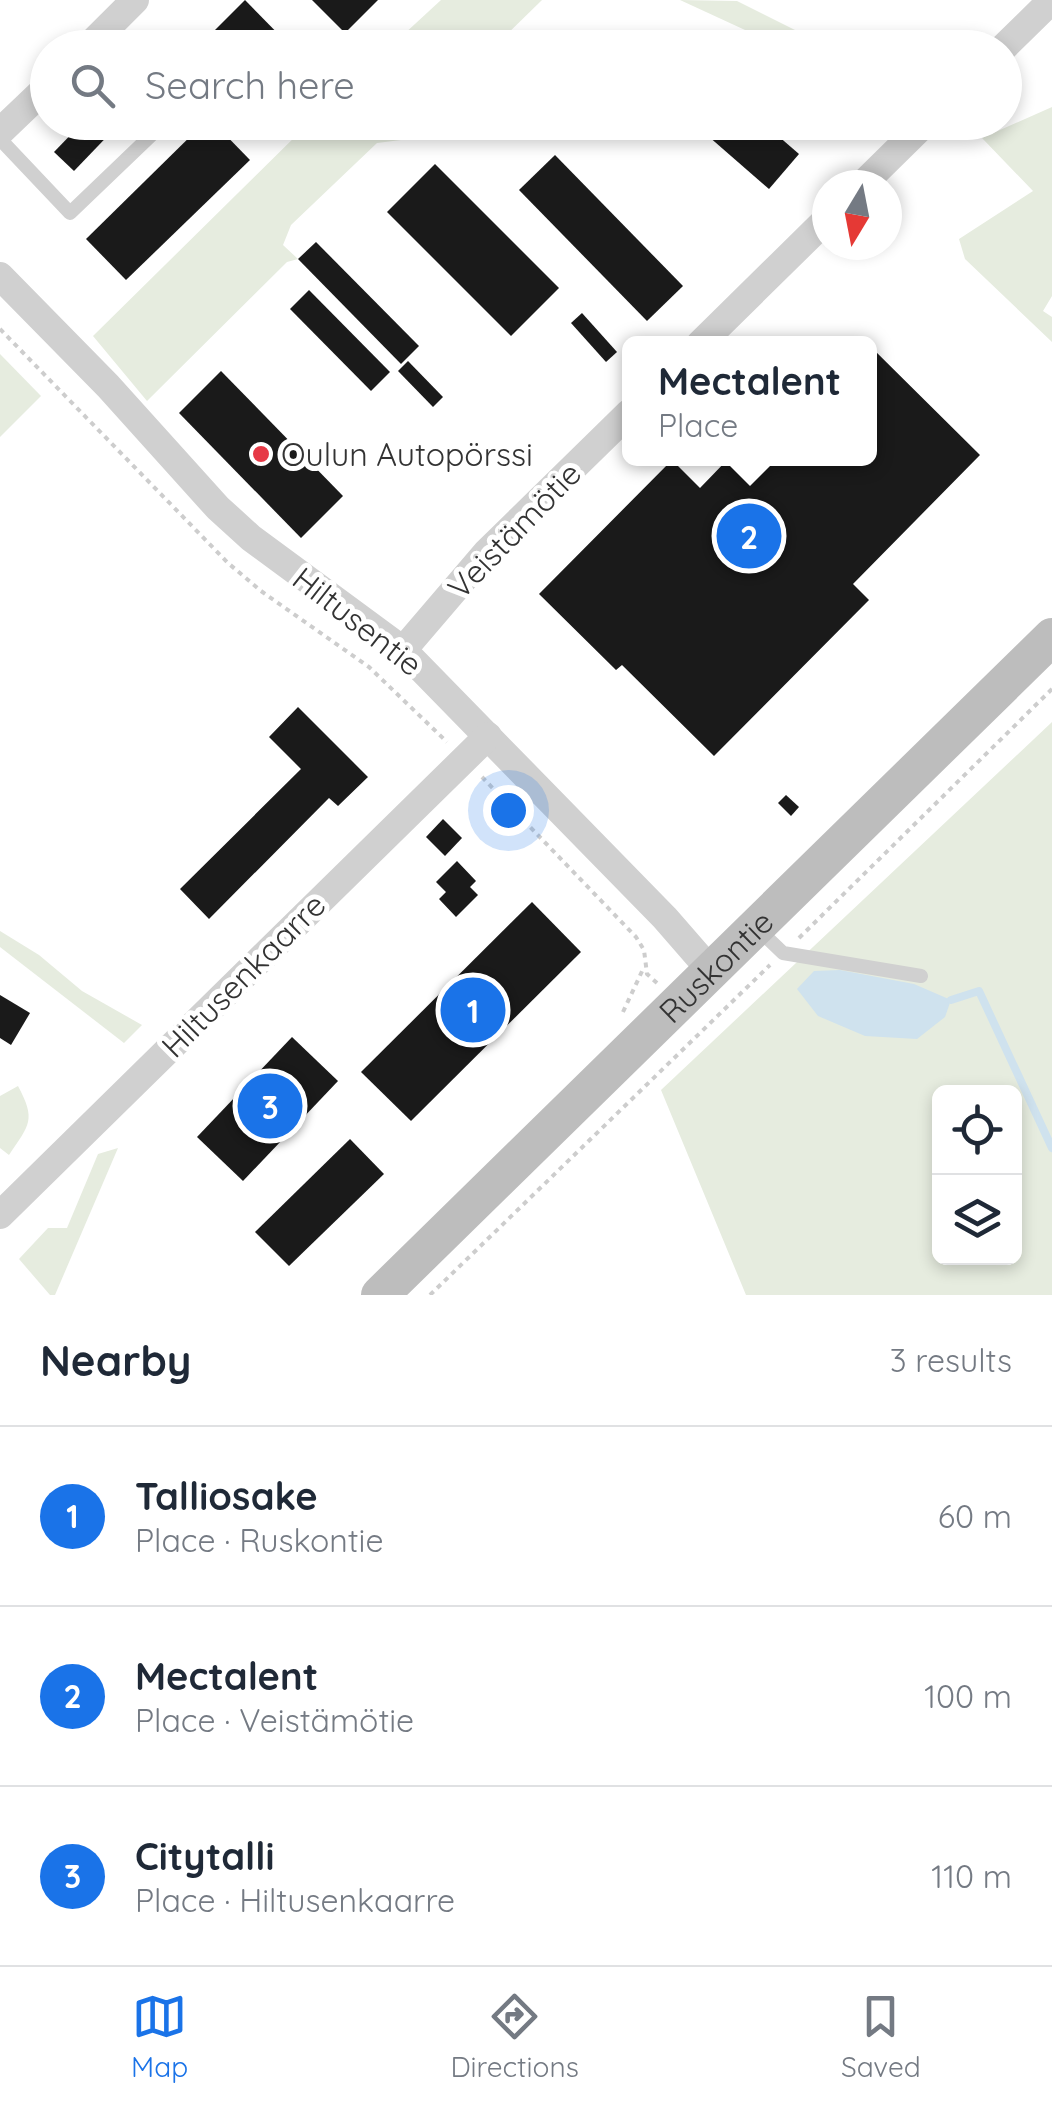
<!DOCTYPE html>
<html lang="en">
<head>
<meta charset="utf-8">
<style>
	:root { --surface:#fff; --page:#f6f6f7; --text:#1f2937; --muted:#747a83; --line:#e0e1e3; --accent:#1a73e8 }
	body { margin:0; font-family:Quicksand,sans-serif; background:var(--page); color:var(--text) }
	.controls { position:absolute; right:30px; bottom:30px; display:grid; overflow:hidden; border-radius:15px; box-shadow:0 5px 15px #0003 }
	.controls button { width:90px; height:90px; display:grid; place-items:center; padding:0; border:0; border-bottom:2px solid var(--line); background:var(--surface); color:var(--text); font:50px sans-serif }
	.compass { position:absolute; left:812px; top:170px; width:90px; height:90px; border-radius:50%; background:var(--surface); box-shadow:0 5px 15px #0003; rotate:190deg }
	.you { position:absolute; left:508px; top:810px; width:35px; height:35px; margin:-25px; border:8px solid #fff; border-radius:50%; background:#1a73e8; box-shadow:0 0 0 15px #1a73e833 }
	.badge { display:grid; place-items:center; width:65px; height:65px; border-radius:50%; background:var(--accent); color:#fff; font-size:32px; font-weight:700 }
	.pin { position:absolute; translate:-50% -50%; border:5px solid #fff; box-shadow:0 2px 10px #0006 }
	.popup { position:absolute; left:622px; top:336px; width:255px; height:130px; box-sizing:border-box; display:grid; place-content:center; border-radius:15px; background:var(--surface); filter:drop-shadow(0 2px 8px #0005); font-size:32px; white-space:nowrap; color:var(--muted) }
	.popup b { font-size:38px; color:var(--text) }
	.popup::after { content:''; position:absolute; left:50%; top:100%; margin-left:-20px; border:20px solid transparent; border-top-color:var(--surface) }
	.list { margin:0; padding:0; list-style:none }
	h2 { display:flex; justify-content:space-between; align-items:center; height:130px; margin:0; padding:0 40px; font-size:42px }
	h2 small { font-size:32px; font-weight:400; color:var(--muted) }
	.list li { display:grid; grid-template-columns:65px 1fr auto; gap:30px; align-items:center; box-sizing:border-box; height:180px; padding:0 40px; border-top:2px solid var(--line) }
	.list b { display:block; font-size:38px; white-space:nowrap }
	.list p { margin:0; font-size:32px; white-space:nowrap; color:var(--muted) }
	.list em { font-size:32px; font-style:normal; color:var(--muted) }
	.icon { flex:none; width:55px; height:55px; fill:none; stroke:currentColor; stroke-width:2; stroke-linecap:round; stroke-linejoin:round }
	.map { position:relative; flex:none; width:1052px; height:1295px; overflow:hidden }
	.search { position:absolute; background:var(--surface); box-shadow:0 5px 15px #0003; left:30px; right:30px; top:30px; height:110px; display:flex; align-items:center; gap:25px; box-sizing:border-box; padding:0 35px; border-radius:55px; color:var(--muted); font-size:38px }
	.sheet { height:670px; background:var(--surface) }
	nav { display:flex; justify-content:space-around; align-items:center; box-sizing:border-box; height:140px; border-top:2px solid var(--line); background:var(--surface); font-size:28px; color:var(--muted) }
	nav a { display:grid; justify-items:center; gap:5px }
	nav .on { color:var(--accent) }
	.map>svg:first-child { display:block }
	.green { fill:#e6ecdf; fill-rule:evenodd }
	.water { fill:#cfe2ee }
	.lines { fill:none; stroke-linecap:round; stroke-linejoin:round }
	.stream { stroke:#cfe2ee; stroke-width:8 }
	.building { fill:#1a1a1a }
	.path { stroke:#cdcdcd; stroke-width:4; stroke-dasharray:5 5; stroke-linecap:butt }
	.service { stroke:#d0d0d0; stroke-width:14 }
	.minor { stroke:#d0d0d0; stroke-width:28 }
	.secondary { stroke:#bdbdbd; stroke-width:38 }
	.poi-dot { fill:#e63946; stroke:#fff; stroke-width:4 }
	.labels { text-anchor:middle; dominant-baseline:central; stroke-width:10; stroke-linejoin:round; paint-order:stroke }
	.poi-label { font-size:32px; fill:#333; stroke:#fff; text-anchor:start }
	.street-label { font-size:32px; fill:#333; stroke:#fff }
</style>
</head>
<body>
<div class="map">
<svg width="1052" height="1295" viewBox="0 0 1052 1295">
	<rect width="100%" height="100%" fill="#fff"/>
	<g class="green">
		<path d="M 441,0 L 542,0 L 494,47 L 390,47 Z"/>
		<path d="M 680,0 L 737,1 L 829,47 L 782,47 Z"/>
		<path d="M 1052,107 L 1052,296 L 1043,311 L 1052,317 L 1052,342 L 965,259 L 959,239 L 1033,191 L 982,138 Z"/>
		<path d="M 309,123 L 418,123 L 401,140 L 377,143 L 291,225 L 283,245 L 298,259 L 287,262 L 147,401 L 93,336 Z"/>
		<path d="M 0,354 L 41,396 L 0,437 Z"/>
		<path d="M 1052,722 L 1052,1295 L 746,1295 L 661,1090 ZM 940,1092 L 1014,1092 L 1014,1258 L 940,1258 Z"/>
		<path d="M 0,931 L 39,955 L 82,991 L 142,1025 L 124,1043 L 0,947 Z"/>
		<path d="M 18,1086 C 36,1120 30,1124 9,1155 L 0,1148 L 0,1096 Z"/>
		<path d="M 118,1148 L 55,1295 L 50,1295 L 19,1259 L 48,1228 L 67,1228 L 98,1154 Z"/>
	</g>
	<path class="water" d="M 840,970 L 914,984 L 951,1000 L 945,1017 L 917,1039 L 865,1036 L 818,1016 L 797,989 L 814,971 Z"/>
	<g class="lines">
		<path class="stream" d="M 951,1000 L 979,991 L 1052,1148"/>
	</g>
	<g class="building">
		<path d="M 245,0 L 292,48 L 226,48 L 212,33 Z"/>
		<path d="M 312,0 L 378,0 L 345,33 Z"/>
		<path d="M 83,122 L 121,122 L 74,171 L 54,152 Z"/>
		<path d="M 205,122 L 213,122 L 250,160 L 126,280 L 86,239 Z"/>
		<path d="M 692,122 L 762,122 L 799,154 L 769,189 Z"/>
		<path d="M 555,155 L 683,286 L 647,321 L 519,190 Z"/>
		<path d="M 435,164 L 559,288 L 511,336 L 387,212 Z"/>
		<path d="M 316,242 L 419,346 L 401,364 L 298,259 Z"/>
		<path d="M 309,290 L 390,372 L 371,391 L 290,309 Z"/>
		<path d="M 582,313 L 617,352 L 606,362 L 571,323 Z"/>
		<path d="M 869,345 L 980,455 L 853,584 L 869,600 L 714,756 L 622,665 L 616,670 L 539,594 L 672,460 L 700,488 L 729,458 L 869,458 Z"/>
		<path d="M 408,361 L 443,397 L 433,407 L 398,371 Z"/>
		<path d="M 221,371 L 343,496 L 301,538 L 179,413 Z"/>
		<path d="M 298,707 L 368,777 L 338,806 L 329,798 L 209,919 L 180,889 L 301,769 L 269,737 Z"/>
		<path d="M 786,795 L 799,807 L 791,816 L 778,803 Z"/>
		<path d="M 443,819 L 462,838 L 445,856 L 426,837 Z"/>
		<path d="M 457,861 L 476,881 L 470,887 L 478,895 L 456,917 L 439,899 L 446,892 L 436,882 Z"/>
		<path d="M 532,902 L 581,952 L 411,1121 L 361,1072 Z"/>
		<path d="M 0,995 L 30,1013 L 11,1045 L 0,1038 Z"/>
		<path d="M 292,1037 L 338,1081 L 243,1181 L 197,1137 Z"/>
		<path d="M 350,1139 L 384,1174 L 289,1266 L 255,1232 Z"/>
	</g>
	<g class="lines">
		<g class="path">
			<path d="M 0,329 L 228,563 L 261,591 L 369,667 L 447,742"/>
			<path d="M 482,777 L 636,937 L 644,950 L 647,974 L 657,983"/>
			<path d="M 799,938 L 1052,689"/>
			<path d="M 623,1012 L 644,967"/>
			<path d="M 430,1295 L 770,965"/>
		</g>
		<g class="service">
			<path d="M 103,31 L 119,48"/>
			<path d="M 0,139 L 70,213 L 165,122"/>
			<path d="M 758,929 L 783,953 L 921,976"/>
		</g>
		<g class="minor">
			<path d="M 87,48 L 135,0"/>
			<path d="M 1003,48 L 1052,0"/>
			<path d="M 0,132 L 48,86"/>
			<path d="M 862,185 L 926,122"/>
			<path d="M 0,276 L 108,386 L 218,508 L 251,538 L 403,650 L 665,918 L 712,972"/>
			<path d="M 700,344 L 827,219"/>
			<path d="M 403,650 L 486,553 L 629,413"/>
			<path d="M 0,1215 L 488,736"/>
		</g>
		<path class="secondary" id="s1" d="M 380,1295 L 1052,637"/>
	</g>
	<circle class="poi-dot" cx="261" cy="454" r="10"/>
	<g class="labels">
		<g class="poi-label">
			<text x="281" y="454">Oulun Autopörssi</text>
		</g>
		<g class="street-label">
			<text transform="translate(514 530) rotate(-46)">Veistämötie</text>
			<text transform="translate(358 621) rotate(38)">Hiltusentie</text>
			<text stroke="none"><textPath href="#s1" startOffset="470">Ruskontie</textPath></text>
			<text transform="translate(243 975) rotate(-45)">Hiltusenkaarre</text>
		</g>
	</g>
</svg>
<div class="controls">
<button><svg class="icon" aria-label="locate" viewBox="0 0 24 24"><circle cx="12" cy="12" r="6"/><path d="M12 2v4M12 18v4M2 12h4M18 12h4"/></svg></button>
<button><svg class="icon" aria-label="layers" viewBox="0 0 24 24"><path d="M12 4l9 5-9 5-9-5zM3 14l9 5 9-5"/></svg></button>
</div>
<svg class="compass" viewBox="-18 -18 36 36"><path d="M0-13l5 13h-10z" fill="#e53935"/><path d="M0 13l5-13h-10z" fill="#747a83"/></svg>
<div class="you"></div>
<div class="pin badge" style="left:473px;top:1010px">1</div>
<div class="pin badge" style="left:749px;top:536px">2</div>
<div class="popup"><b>Mectalent</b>Place</div>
<div class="pin badge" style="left:270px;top:1106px">3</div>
<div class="search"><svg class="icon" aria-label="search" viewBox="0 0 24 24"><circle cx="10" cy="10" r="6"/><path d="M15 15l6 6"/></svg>Search here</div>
</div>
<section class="sheet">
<h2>Nearby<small>3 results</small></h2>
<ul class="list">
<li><span class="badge">1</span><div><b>Talliosake</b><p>Place · Ruskontie</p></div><em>60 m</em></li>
<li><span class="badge">2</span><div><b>Mectalent</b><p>Place · Veistämötie</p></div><em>100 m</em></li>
<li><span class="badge">3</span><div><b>Citytalli</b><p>Place · Hiltusenkaarre</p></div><em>110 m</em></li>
</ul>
</section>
<nav>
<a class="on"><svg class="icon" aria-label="map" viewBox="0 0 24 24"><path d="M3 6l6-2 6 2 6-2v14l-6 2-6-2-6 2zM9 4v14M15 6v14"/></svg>Map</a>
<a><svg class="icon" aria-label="directions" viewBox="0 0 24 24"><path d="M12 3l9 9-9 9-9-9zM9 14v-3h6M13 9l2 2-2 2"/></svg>Directions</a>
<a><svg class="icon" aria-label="saved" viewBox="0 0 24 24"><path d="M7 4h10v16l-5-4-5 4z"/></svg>Saved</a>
</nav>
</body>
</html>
